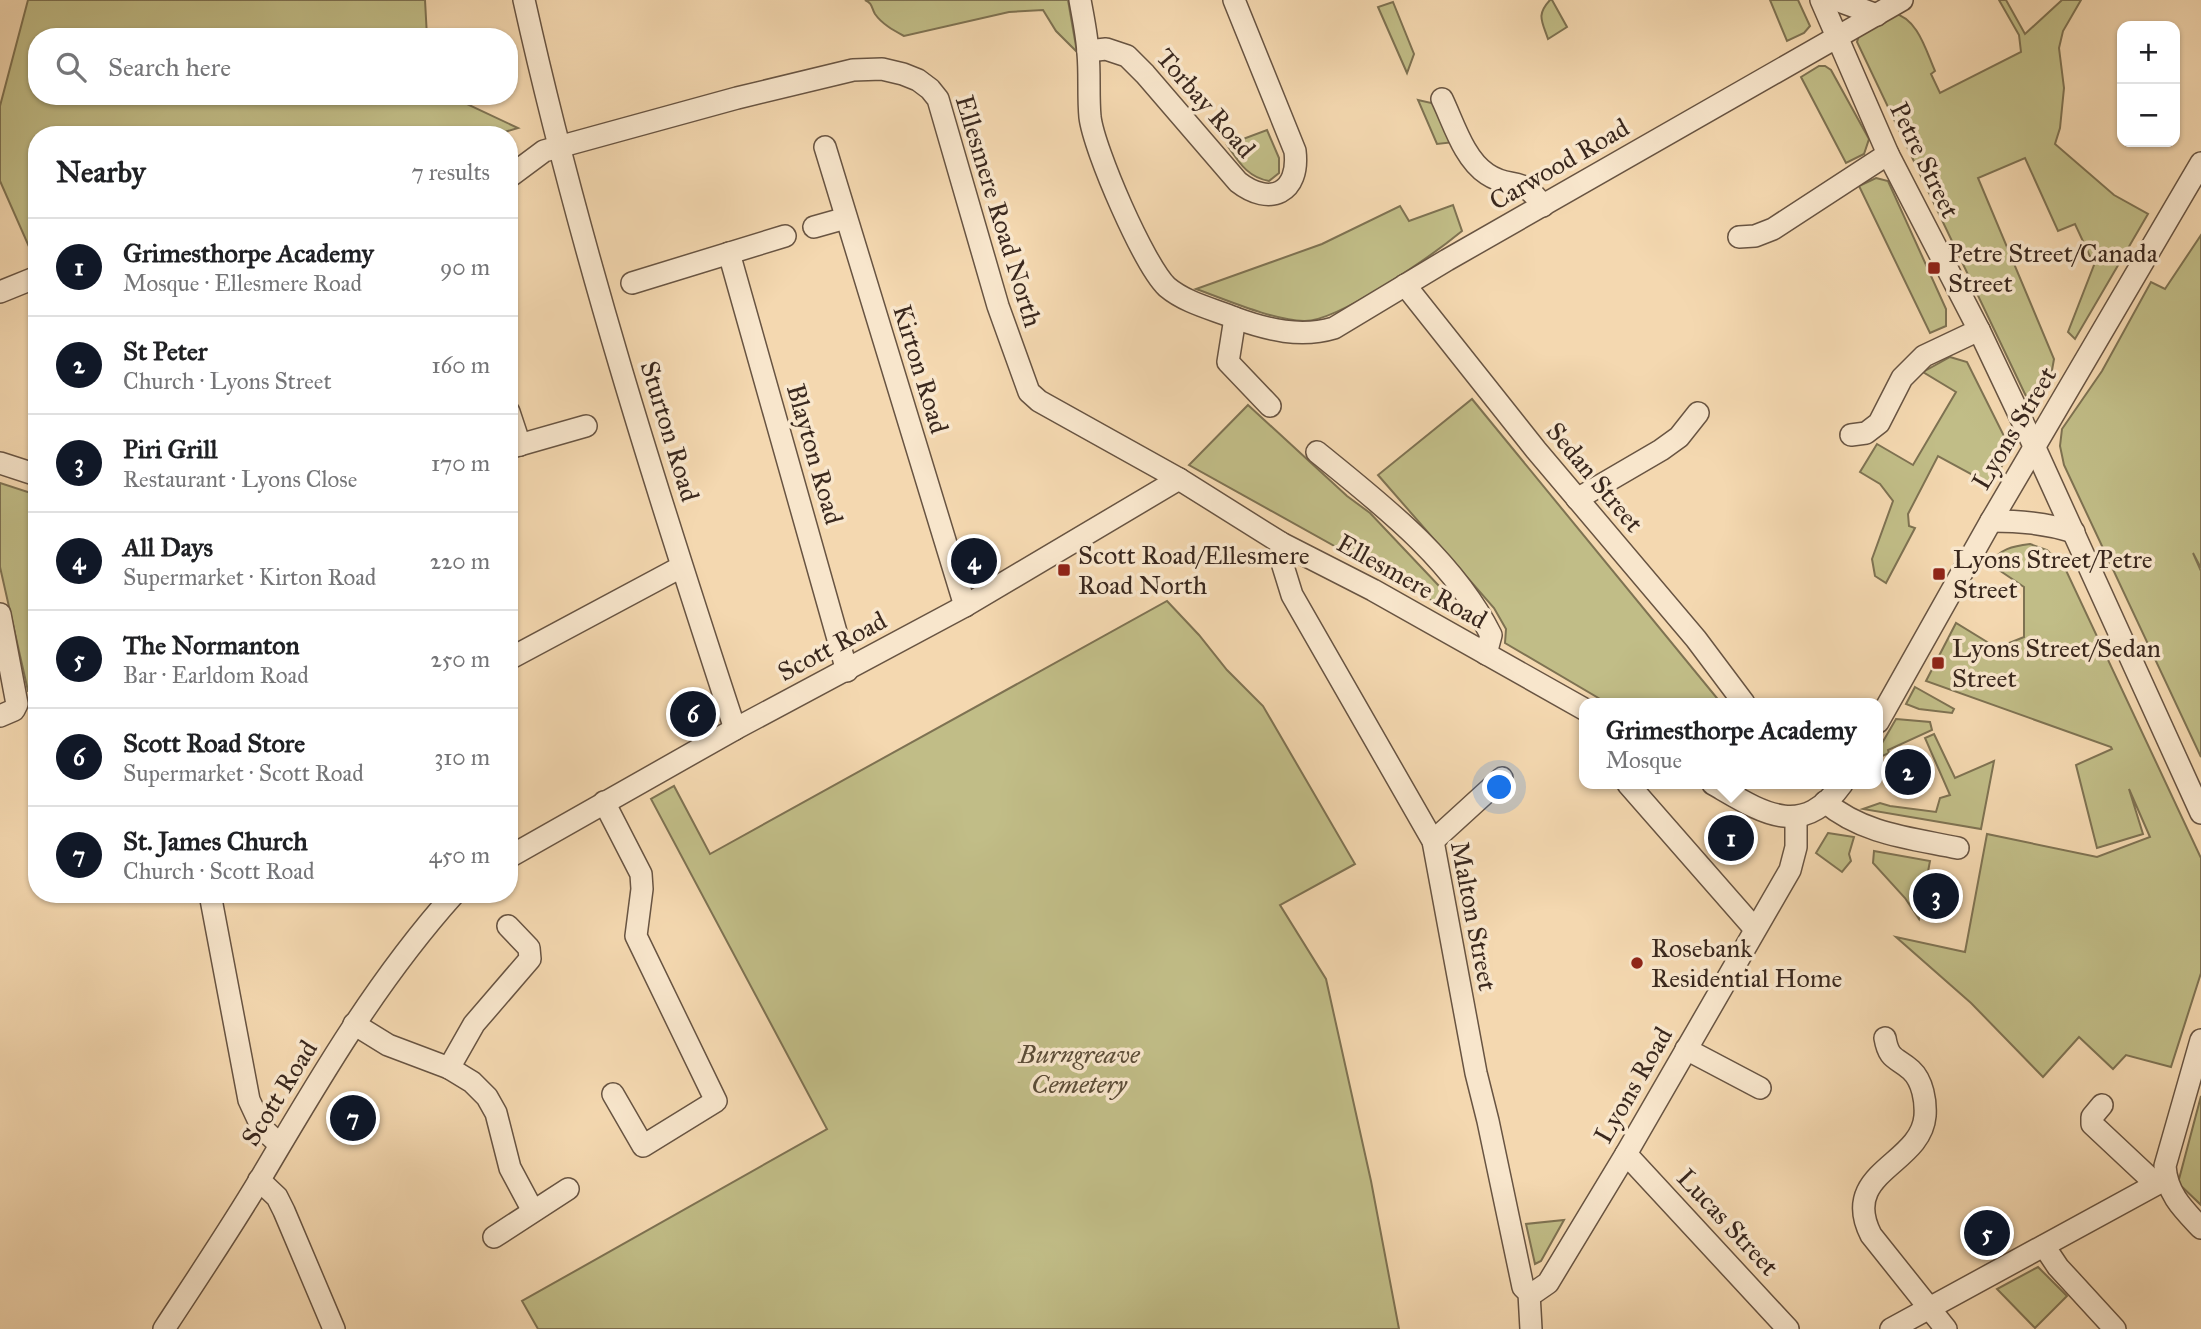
<!DOCTYPE html>
<html lang="en">
<head>
<meta charset="utf-8">
<style>
	:root { --surface:#fff; --page:#f6f6f6; --text:#202124; --muted:#757577; --line:#e0e0e0; --accent:#111827 }
	body { margin:0; font-family:"IM FELL Great Primer",serif; background:var(--page); color:var(--text) }
	.controls { position:absolute; right:21px; top:21px; display:grid; overflow:hidden; border-radius:14px; box-shadow:0 2px 5px #0004 }
	.controls button { width:63px; height:63px; display:grid; place-items:center; padding:0; border:0; border-bottom:2px solid var(--line); background:var(--surface); color:var(--text); font:35px sans-serif }
	.you { position:absolute; left:1500px; top:788px; width:24px; height:24px; margin:-18px; border:5px solid #fff; border-radius:50%; background:#1a73e8; box-shadow:0 0 0 10px #1a73e833 }
	.badge { display:grid; place-items:center; width:46px; height:46px; border-radius:50%; background:var(--accent); color:#fff; font-size:23px; font-weight:700 }
	.pin { position:absolute; translate:-50% -50%; border:4px solid #fff; box-shadow:0 2px 7px #0006 }
	.popup { position:absolute; left:1579px; top:698px; width:304px; height:91px; box-sizing:border-box; display:grid; place-content:center; border-radius:14px; background:var(--surface); filter:drop-shadow(0 2px 5px #0005); font-size:23px; white-space:nowrap; color:var(--muted) }
	.popup b { font-size:26px; color:var(--text) }
	.popup::after { content:''; position:absolute; left:50%; top:100%; margin-left:-14px; border:14px solid transparent; border-top-color:var(--surface) }
	.list { margin:0; padding:0; list-style:none }
	h2 { display:flex; justify-content:space-between; align-items:center; height:91px; margin:0; padding:0 28px; font-size:30px }
	h2 small { font-size:23px; font-weight:400; color:var(--muted) }
	.list li { display:grid; grid-template-columns:46px 1fr auto; gap:21px; align-items:center; box-sizing:border-box; height:98px; padding:0 28px; border-top:2px solid var(--line) }
	.list b { display:block; font-size:26px; white-space:nowrap }
	.list p { margin:0; font-size:23px; white-space:nowrap; color:var(--muted) }
	.list em { font-size:23px; font-style:normal; color:var(--muted) }
	.icon { flex:none; width:38px; height:38px; fill:none; stroke:currentColor; stroke-width:2; stroke-linecap:round; stroke-linejoin:round }
	.map { position:relative; flex:none; width:2201px; height:1329px; overflow:hidden }
	.search { position:absolute; background:var(--surface); box-shadow:0 2px 5px #0004; left:28px; top:28px; width:490px; height:77px; display:flex; align-items:center; gap:18px; box-sizing:border-box; padding:0 24px; border-radius:28px; color:var(--muted); font-size:26px }
	.panel { position:absolute; background:var(--surface); box-shadow:0 2px 5px #0004; left:28px; top:126px; width:490px; height:777px; border-radius:28px }
	.map>svg:first-child { display:block }
	.green { fill:#c1bd87; stroke:#7e7252; stroke-width:2 }
	.lines { fill:none; stroke-linecap:round; stroke-linejoin:round }
	.street-casing { stroke:#685442; stroke-width:24 }
	.street { stroke:#f8e6cc; stroke-width:21 }
	.poi-dot { fill:#8f2418; stroke:#f8e6cc; stroke-width:2.5 }
	.labels { text-anchor:middle; dominant-baseline:central; stroke-width:7; stroke-linejoin:round; paint-order:stroke }
	.street-label { font-size:26px; fill:#3a281e; stroke:#f8e6cc }
	.poi-label { font-size:26px; fill:#3a281e; stroke:#f8e6cc; text-anchor:start }
	.park-label { font-size:26px; font-style:italic; fill:#5c4d38; stroke:#f8e6cc }
</style>
</head>
<body>
<div class="map">
<svg width="2201" height="1329" viewBox="0 0 2201 1329">
	<rect width="100%" height="100%" fill="#f4d8b0"/>
	<filter id="stains"><feTurbulence type="fractalNoise" baseFrequency=".00286" numOctaves="4"/><feColorMatrix values="0 0 0 0 .2 0 0 0 0 .09 0 0 0 0 .02 0 0 0 .5 -.17"/></filter>
	<radialGradient id="worn" r=".72"><stop offset=".6" stop-color="#630" stop-opacity="0"/><stop offset="1" stop-color="#630" stop-opacity=".3"/></radialGradient>
	<g class="green">
		<path d="M 28,0 L 425,0 L 427,37 L 37,37 L 37,96 L 450,96 L 518,128 L 494,135 L 37,135 L 37,257 L 34,258 L 0,181 L 0,106 Z"/>
		<path d="M 865,0 L 1068,0 L 1077,52 L 1056,31 L 1043,10 L 1009,12 L 904,36 C 893,30 882,24 875,14 C 871,7 873,4 865,0 Z"/>
		<path d="M 1550,0 L 1552,0 L 1567,27 L 1548,39 C 1542,21 1536,15 1550,0 Z"/>
		<path d="M 1770,0 L 1798,0 L 1810,26 L 1804,33 L 1787,41 Z"/>
		<path d="M 1999,0 L 2006,0 L 2025,34 L 2062,0 L 2081,0 L 2063,31 L 2059,48 L 2064,88 L 2060,128 L 2055,144 L 2114,195 L 2148,214 L 2075,339 L 2068,332 L 2094,265 L 2075,224 L 2058,231 L 2025,158 L 1978,178 L 2054,359 L 2051,376 L 2039,398 L 2032,401 L 2027,398 L 2024,392 L 1857,42 L 1860,32 L 1893,13 C 1918,18 1926,51 1935,71 L 1931,74 L 1940,93 L 2021,52 L 2019,35 Z"/>
		<path d="M 1393,2 L 1414,54 L 1407,73 L 1378,7 Z"/>
		<path d="M 1819,66 L 1825,66 L 1831,70 L 1869,139 L 1864,154 L 1846,163 L 1801,77 Z"/>
		<path d="M 1418,100 L 1436,104 L 1455,142 L 1437,144 Z"/>
		<path d="M 1267,130 L 1279,158 L 1279,173 L 1269,181 C 1247,177 1239,162 1227,145 Z"/>
		<path d="M 1876,178 L 1888,181 L 1946,309 L 1946,326 L 1930,333 L 1859,186 Z"/>
		<path d="M 1453,205 L 1462,231 C 1434,254 1338,322 1304,321 C 1272,320 1227,300 1196,289 L 1322,244 L 1400,206 L 1409,221 Z"/>
		<path d="M 2201,235 L 2201,568 L 2193,553 L 2201,571 L 2201,757 L 2064,465 L 2060,446 L 2062,429 L 2102,371 L 2151,282 L 2165,289 Z"/>
		<path d="M 1950,357 L 1967,362 L 2008,444 L 2003,464 L 1991,485 L 1938,456 L 1908,514 L 1909,526 L 1915,528 L 1886,583 L 1875,576 L 1872,559 L 1893,501 L 1880,484 L 1860,472 L 1877,444 L 1913,465 L 1956,392 L 1923,372 Z"/>
		<path d="M 1472,399 L 1721,703 L 1607,703 L 1505,643 L 1506,629 L 1494,608 L 1378,475 Z"/>
		<path d="M 1248,405 L 1347,496 L 1370,513 L 1476,625 L 1189,465 Z"/>
		<path d="M 0,483 L 37,495 L 37,690 L 28,691 L 0,567 Z"/>
		<path d="M 2030,544 L 2047,550 L 2064,566 L 2201,858 L 2201,973 L 2171,1067 L 2126,1055 L 2113,1069 L 2079,1037 L 2043,1077 L 1971,1003 L 1896,937 L 1965,952 L 1987,834 L 2097,857 L 2150,837 L 2129,789 L 2143,834 L 2097,848 L 2076,765 L 2112,749 L 2111,747 L 1926,681 L 1956,623 L 1997,648 L 2024,637 L 2024,587 L 1990,564 C 1999,549 2013,546 2030,544 Z"/>
		<path d="M 1167,601 L 1199,635 L 1227,670 L 1263,706 L 1355,864 L 1280,905 L 1326,979 L 1371,1181 L 1399,1329 L 538,1329 L 522,1301 L 827,1129 L 651,799 L 674,786 L 710,854 Z"/>
		<path d="M 1915,687 L 1954,709 L 1952,713 L 1919,709 L 1906,704 Z"/>
		<path d="M 1896,719 L 1930,722 L 1932,730 L 1888,750 L 1889,753 L 1878,758 L 1878,750 Z"/>
		<path d="M 1934,734 L 1955,778 L 1994,761 L 1981,829 L 1863,809 L 1880,803 L 1890,806 L 1936,812 L 1940,798 L 1950,795 L 1925,738 Z"/>
		<path d="M 1828,833 L 1854,837 L 1849,854 L 1851,861 L 1842,872 L 1816,853 Z"/>
		<path d="M 1874,851 L 1930,861 L 1919,919 L 1905,898 L 1873,863 Z"/>
		<path d="M 2201,1096 L 2201,1205 L 2178,1183 Z"/>
		<path d="M 1564,1220 L 1541,1261 L 1535,1264 L 1526,1224 Z"/>
		<path d="M 2038,1267 L 2067,1296 L 2035,1328 L 1997,1289 Z"/>
	</g>
	<g class="lines">
		<g class="street-casing">
			<g id="street">
				<path d="M 524,0 C 579,247 656,489 735,729"/>
				<path d="M 1080,0 C 1083,17 1087,35 1088,53 C 1090,74 1088,96 1090,117 C 1094,150 1144,265 1167,287 C 1186,303 1213,309 1235,318 C 1268,330 1301,338 1334,328 L 1447,260 L 1902,0"/>
				<path d="M 1821,0 L 1888,154 L 1979,330 L 2035,448 L 2201,813"/>
				<path d="M 1836,0 L 1877,15"/>
				<path d="M 1088,51 L 1106,49 L 1127,56 L 1145,74 L 1238,182 C 1270,207 1300,193 1295,151 L 1234,0"/>
				<path d="M 1442,99 C 1454,124 1464,159 1487,174 C 1512,191 1520,173 1543,206"/>
				<path d="M 825,147 L 965,606"/>
				<path d="M 509,177 L 544,151 L 737,98 L 853,70 L 882,69 L 903,74 L 918,80 L 930,89 L 938,99 L 998,306 L 1029,392 L 1039,401 L 1179,479 L 1281,543 L 1373,590 L 1584,709"/>
				<path d="M 814,227 L 846,218"/>
				<path d="M 1739,237 L 1755,236 L 1773,229 L 1888,154"/>
				<path d="M 729,253 L 847,671"/>
				<path d="M 632,283 L 785,236"/>
				<path d="M 1405,285 L 1536,450 L 1696,639 L 1744,703"/>
				<path d="M 0,292 L 37,277"/>
				<path d="M 1235,318 L 1228,362 L 1270,406"/>
				<path d="M 509,412 L 520,445"/>
				<path d="M 1851,435 L 1866,433 L 1879,423 L 1902,378 L 1924,356 L 1979,330"/>
				<path d="M 509,448 L 586,426"/>
				<path d="M 1317,452 C 1381,504 1453,559 1491,635 L 1486,654"/>
				<path d="M 0,463 L 37,475"/>
				<path d="M 1577,499 L 1661,450 L 1679,437 L 1698,413"/>
				<path d="M 1991,521 C 2020,521 2045,523 2074,532"/>
				<path d="M 1281,543 L 1283,566 L 1292,595 L 1433,841 L 1476,1073 L 1488,1121 L 1523,1287 L 1529,1293 L 1531,1329"/>
				<path d="M 0,614 L 17,704 L 14,710 L 0,716"/>
				<path d="M 509,659 L 681,567"/>
				<path d="M 1878,722 L 1991,521 L 2201,163"/>
				<path d="M 1628,784 L 1755,929"/>
				<path d="M 1713,784 C 1760,811 1801,841 1842,784"/>
				<path d="M 604,802 L 641,874 L 642,889 L 636,936 L 716,1101 L 643,1146 L 613,1094"/>
				<path d="M 1825,802 C 1863,834 1910,838 1958,848"/>
				<path d="M 1433,841 L 1502,778"/>
				<path d="M 509,857 L 735,729 L 965,606 L 1179,479"/>
				<path d="M 210,894 L 249,1100 L 262,1128 L 279,1144"/>
				<path d="M 354,1024 L 388,1045 L 449,1068 L 472,1082 L 487,1097 L 496,1113 L 510,1168 L 533,1211"/>
				<path d="M 1885,1038 C 1889,1061 1897,1057 1911,1070 C 1923,1081 1926,1102 1925,1116 C 1921,1165 1839,1172 1871,1235 L 1946,1329"/>
				<path d="M 2201,1040 L 2165,1166 C 2167,1194 2183,1209 2201,1228"/>
				<path d="M 1686,1049 L 1760,1088"/>
				<path d="M 449,1068 L 474,1024 L 530,959 L 529,948 L 508,926"/>
				<path d="M 2102,1105 L 2092,1117 L 2092,1124 L 2156,1184"/>
				<path d="M 1626,1154 L 1788,1329"/>
				<path d="M 259,1180 L 277,1197 L 284,1211 L 334,1329"/>
				<path d="M 494,1237 L 568,1189"/>
				<path d="M 2044,1246 L 2058,1267 L 2115,1329"/>
				<path d="M 1529,1293 L 1535,1292 L 1548,1283 L 1626,1154 L 1790,870 L 1796,847 L 1796,817"/>
				<path d="M 164,1329 C 196,1280 229,1231 259,1181 C 318,1081 376,981 454,894"/>
				<path d="M 1891,1329 L 2166,1179"/>
			</g>
		</g>
		<use href="#street" class="street"/>
	</g>
	<g class="poi-dot">
		<rect x="1927" y="261" width="14" height="14" rx="3.5"/>
		<rect x="1057" y="563" width="14" height="14" rx="3.5"/>
		<rect x="1932" y="567" width="14" height="14" rx="3.5"/>
		<rect x="1931" y="656" width="14" height="14" rx="3.5"/>
		<circle cx="1637" cy="963" r="7"/>
	</g>
	<g class="labels">
		<g class="street-label">
			<text transform="translate(1206 103) rotate(49)">Torbay Road</text>
			<text transform="translate(1925 160) rotate(64)">Petre Street</text>
			<text transform="translate(1559 164) rotate(-30)">Carwood Road</text>
			<text transform="translate(999 211) rotate(73)">Ellesmere Road North</text>
			<text transform="translate(921 369) rotate(73)">Kirton Road</text>
			<text transform="translate(2014 428) rotate(-59)">Lyons Street</text>
			<text transform="translate(670 431) rotate(73)">Sturton Road</text>
			<text transform="translate(815 454) rotate(74)">Blayton Road</text>
			<text transform="translate(1595 477) rotate(50)">Sedan Street</text>
			<text transform="translate(1412 581) rotate(29)">Ellesmere Road</text>
			<text transform="translate(832 646) rotate(-28)">Scott Road</text>
			<text transform="translate(1474 916) rotate(79)">Malton Street</text>
			<text transform="translate(1633 1085) rotate(-60)">Lyons Road</text>
			<text transform="translate(279 1093) rotate(-58)">Scott Road</text>
			<text transform="translate(1728 1222) rotate(47)">Lucas Street</text>
		</g>
		<g class="poi-label">
			<text x="1948" y="253">Petre Street/Canada<tspan x="1948" dy="30">Street</tspan></text>
			<text x="1078" y="555">Scott Road/Ellesmere<tspan x="1078" dy="30">Road North</tspan></text>
			<text x="1953" y="559">Lyons Street/Petre<tspan x="1953" dy="30">Street</tspan></text>
			<text x="1952" y="648">Lyons Street/Sedan<tspan x="1952" dy="30">Street</tspan></text>
			<text x="1651" y="948">Rosebank<tspan x="1651" dy="30">Residential Home</tspan></text>
		</g>
		<g class="park-label">
			<text x="1079" y="1054">Burngreave<tspan x="1079" dy="30">Cemetery</tspan></text>
		</g>
	</g>
	<rect width="100%" height="100%" filter="url(#stains)"/>
	<rect width="100%" height="100%" fill="url(#worn)"/>
</svg>
<div class="controls">
<button>+</button>
<button>−</button>
</div>
<div class="you"></div>
<div class="pin badge" style="left:1731px;top:838px">1</div>
<div class="popup"><b>Grimesthorpe Academy</b>Mosque</div>
<div class="pin badge" style="left:1908px;top:772px">2</div>
<div class="pin badge" style="left:1936px;top:896px">3</div>
<div class="pin badge" style="left:974px;top:561px">4</div>
<div class="pin badge" style="left:1987px;top:1233px">5</div>
<div class="pin badge" style="left:693px;top:714px">6</div>
<div class="pin badge" style="left:353px;top:1118px">7</div>
<div class="search"><svg class="icon" aria-label="search" viewBox="0 0 24 24"><circle cx="10" cy="10" r="6"/><path d="M15 15l6 6"/></svg>Search here</div>
<section class="panel">
<h2>Nearby<small>7 results</small></h2>
<ul class="list">
<li><span class="badge">1</span><div><b>Grimesthorpe Academy</b><p>Mosque · Ellesmere Road</p></div><em>90 m</em></li>
<li><span class="badge">2</span><div><b>St Peter</b><p>Church · Lyons Street</p></div><em>160 m</em></li>
<li><span class="badge">3</span><div><b>Piri Grill</b><p>Restaurant · Lyons Close</p></div><em>170 m</em></li>
<li><span class="badge">4</span><div><b>All Days</b><p>Supermarket · Kirton Road</p></div><em>220 m</em></li>
<li><span class="badge">5</span><div><b>The Normanton</b><p>Bar · Earldom Road</p></div><em>250 m</em></li>
<li><span class="badge">6</span><div><b>Scott Road Store</b><p>Supermarket · Scott Road</p></div><em>310 m</em></li>
<li><span class="badge">7</span><div><b>St. James Church</b><p>Church · Scott Road</p></div><em>450 m</em></li>
</ul>
</section>
</div>
</body>
</html>
